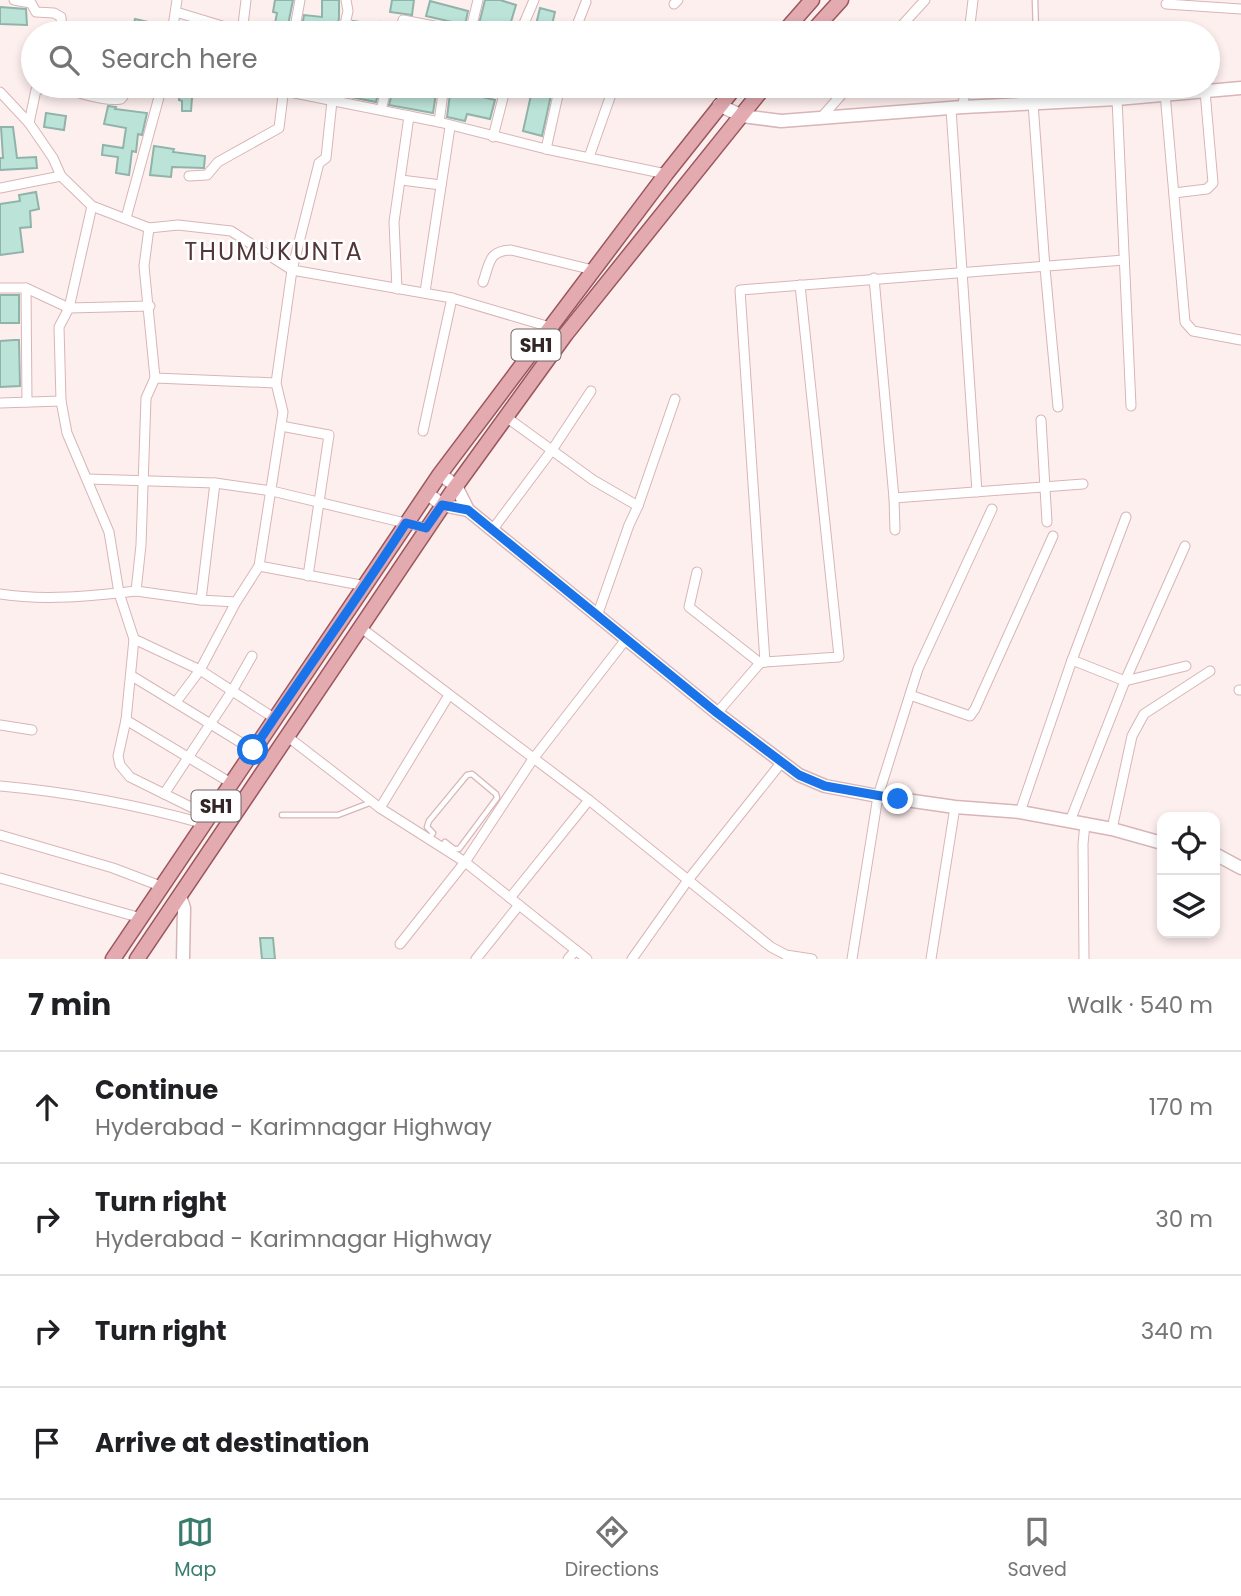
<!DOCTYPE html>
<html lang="en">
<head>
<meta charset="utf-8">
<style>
	:root { --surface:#fff; --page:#f6f6f6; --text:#202124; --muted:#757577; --line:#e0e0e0; --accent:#397c6e }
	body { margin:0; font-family:Poppins,sans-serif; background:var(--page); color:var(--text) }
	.controls { position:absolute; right:21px; bottom:21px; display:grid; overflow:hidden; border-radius:14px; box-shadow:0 4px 10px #0003 }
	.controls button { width:63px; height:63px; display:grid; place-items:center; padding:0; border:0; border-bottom:2px solid var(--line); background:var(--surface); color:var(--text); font:35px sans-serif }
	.stop { position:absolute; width:21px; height:21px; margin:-16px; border:5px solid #1a73e8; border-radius:50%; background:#fff }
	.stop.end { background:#1a73e8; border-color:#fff; box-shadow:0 2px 7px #0008 }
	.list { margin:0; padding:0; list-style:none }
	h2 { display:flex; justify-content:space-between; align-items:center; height:91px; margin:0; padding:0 28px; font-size:30px }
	h2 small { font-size:23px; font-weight:400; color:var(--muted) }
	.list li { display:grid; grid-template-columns:46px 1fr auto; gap:21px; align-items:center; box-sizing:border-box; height:112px; padding:0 28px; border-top:2px solid var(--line) }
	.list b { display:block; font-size:26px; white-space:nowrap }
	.list p { margin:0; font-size:23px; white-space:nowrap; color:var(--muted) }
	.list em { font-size:23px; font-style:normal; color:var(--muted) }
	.icon { flex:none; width:38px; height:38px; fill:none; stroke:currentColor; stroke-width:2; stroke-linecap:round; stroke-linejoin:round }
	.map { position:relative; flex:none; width:1241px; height:959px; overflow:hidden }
	.search { position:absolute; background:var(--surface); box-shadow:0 4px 10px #0003; left:21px; right:21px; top:21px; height:77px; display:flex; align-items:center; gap:18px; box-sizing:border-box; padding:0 24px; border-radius:38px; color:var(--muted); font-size:26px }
	.sheet { height:539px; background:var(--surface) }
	nav { display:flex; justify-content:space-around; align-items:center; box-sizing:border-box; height:98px; border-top:2px solid var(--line); background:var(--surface); font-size:19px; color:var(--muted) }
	nav a { display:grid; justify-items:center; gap:4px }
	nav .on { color:var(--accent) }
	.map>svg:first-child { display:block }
	.building { fill:#bbe3d8; stroke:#90b3aa; stroke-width:2 }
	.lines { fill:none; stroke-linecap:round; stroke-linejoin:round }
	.lane-casing { stroke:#d8b5b7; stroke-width:7 }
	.street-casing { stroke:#d8b5b7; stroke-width:11 }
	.secondary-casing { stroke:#d8b5b7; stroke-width:15 }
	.primary-casing { stroke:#9a575e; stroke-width:17 }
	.lane { stroke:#fff; stroke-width:4.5 }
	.street { stroke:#fff; stroke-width:9 }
	.secondary { stroke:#fff; stroke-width:12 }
	.primary { stroke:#e3aab0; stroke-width:14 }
	.route { stroke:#1a73e8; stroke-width:9 }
	.labels { text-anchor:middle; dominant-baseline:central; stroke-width:5; stroke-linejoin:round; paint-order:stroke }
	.shield { fill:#fff; stroke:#716768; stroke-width:2 }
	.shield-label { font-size:19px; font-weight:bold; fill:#342627 }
	.quarter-label { font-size:24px; letter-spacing:2px; fill:#523638; stroke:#fff }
</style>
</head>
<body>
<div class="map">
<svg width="1241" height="959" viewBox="0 0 1241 959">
	<rect width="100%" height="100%" fill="#feefef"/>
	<g class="building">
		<path d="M 275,0 L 293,0 L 287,30 L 274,28 L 277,13 L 273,12 Z"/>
		<path d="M 322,0 L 339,0 L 339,18 L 336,33 L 301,32 L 304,15 L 322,17 Z"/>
		<path d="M 392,0 L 414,0 L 412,15 L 390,12 Z"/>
		<path d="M 485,0 L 500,0 L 516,5 L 508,32 L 479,24 Z"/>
		<path d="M 430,1 L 468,11 L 465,25 L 426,16 Z"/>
		<path d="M 0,7 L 26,9 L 27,25 L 0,24 Z"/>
		<path d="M 540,8 L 555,12 L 550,33 L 534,33 Z"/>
		<path d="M 135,19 L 166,26 L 165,33 L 132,33 Z"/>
		<path d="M 353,21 L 381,25 L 381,22 L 395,24 L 393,33 L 350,33 Z"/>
		<path d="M 181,86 L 193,86 L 191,111 L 182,111 L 182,101 L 179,100 Z"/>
		<path d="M 338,86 L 380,86 L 376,102 L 336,94 Z"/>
		<path d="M 394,86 L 437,86 L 433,113 L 389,105 Z"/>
		<path d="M 451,86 L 472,86 L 470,94 L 495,100 L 490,119 L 467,114 L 465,121 L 447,117 Z"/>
		<path d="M 533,86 L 553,86 L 542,136 L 523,131 Z"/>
		<path d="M 108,106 L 116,107 L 115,109 L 147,113 L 142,135 L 138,134 L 136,152 L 132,151 L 129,175 L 116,173 L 118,157 L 102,155 L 103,145 L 123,148 L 126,128 L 104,124 Z"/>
		<path d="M 46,113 L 66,116 L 64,130 L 44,127 Z"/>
		<path d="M 1,127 L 13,127 L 17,158 L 36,157 L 37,168 L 0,170 L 0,158 L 3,158 Z"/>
		<path d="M 154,146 L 174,149 L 173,152 L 205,156 L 204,168 L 172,167 L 171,177 L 150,175 Z"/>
		<path d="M 36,192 L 39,209 L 30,211 L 31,227 L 20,228 L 23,252 L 0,255 L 0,204 L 20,201 L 19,195 Z"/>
		<rect x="0" y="295" width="19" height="28"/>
		<path d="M 14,340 L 19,340 L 20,386 L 0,387 L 0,341 Z"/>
		<path d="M 260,938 L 273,938 L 275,959 L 262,959 Z"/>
	</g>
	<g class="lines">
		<g class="lane-casing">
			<g id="lane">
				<path d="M 1035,0 L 1036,33"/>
				<path d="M 1039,86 L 1040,102"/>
				<path d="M 282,815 L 338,815 L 372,802"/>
				<path d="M 429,839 L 433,833 L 427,827 L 429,821 L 467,775 L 472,774 L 496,794 L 497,798 L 459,849 L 454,849 L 445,842 L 442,846"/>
			</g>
		</g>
		<g class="street-casing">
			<g id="street">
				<path d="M 14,0 L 31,3 L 36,12 L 54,13 L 61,17 L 62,33"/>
				<path d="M 674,4 L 678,0"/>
				<path d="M 1166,4 L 1241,9"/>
				<path d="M 176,12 L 242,32"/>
				<path d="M 172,33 L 177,0"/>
				<path d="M 242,33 L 246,0"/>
				<path d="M 294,33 L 300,0"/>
				<path d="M 343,33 L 348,11 L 346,0"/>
				<path d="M 400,33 L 403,20 L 470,33"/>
				<path d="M 470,33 L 478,0"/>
				<path d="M 520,33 L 534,0"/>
				<path d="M 574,33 L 586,2"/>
				<path d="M 895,33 L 925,0"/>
				<path d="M 969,33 L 973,0"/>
				<path d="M 260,86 L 439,122 L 546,149 L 666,174"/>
				<path d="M 0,92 L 29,123 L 53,158 L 61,176 L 92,206 L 149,228 L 178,225 L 231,231 L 292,270 L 452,298 L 550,327"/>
				<path d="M 1165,93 L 1185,322 L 1193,331 L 1241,340"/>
				<path d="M 328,99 L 331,86"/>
				<path d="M 1117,99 L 1131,406"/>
				<path d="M 1033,103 L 1045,268 L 1058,407"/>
				<path d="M 963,107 L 965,86"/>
				<path d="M 951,109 L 977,492"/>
				<path d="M 381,110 L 387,86"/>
				<path d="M 820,119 L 849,86"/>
				<path d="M 439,122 L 444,86"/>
				<path d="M 29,123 L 36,90 C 63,81 93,103 121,99 L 129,88 L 135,86"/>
				<path d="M 493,137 L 506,86"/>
				<path d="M 546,149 L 560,86"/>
				<path d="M 589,157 L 614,86"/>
				<path d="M 189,176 L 207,175 L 218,162 L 279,128 L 284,87"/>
				<path d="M 401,180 L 441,185"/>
				<path d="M 0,188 L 61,176"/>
				<path d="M 1174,193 L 1207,189 L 1213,183 L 1205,91"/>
				<path d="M 92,206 L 69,308 L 59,327 L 61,401 L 67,433 L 109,532 L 119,593 L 134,639 L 126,720 L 118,756 L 120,765 L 130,777 L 209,816"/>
				<path d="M 126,218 L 162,86"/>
				<path d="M 874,278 L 894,498 L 895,530"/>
				<path d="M 483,282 C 490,263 488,251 511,250 L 593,270"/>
				<path d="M 0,288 L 26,288 L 69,308 L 150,306"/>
				<path d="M 26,288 L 27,402"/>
				<path d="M 397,289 L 394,222 L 409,116"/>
				<path d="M 425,292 L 450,127"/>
				<path d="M 155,378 L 276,383"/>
				<path d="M 0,403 L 61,401"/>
				<path d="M 506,417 L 593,480 L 638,506 L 629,525 L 597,616"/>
				<path d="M 1041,420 L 1047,522"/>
				<path d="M 281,426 L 329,435 L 308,576"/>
				<path d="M 423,431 L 452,298"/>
				<path d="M 88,479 L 215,483 L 272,491 L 426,528"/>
				<path d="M 215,483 L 201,600 L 236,602"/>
				<path d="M 894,498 L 1083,484"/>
				<path d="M 638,506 L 675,399"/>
				<path d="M 493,529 L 552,450 L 591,391"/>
				<path d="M 259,566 L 366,586"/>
				<path d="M 697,572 L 689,607 L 760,663 L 765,662 L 740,290 L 1124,260"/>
				<path d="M 136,591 L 201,600"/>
				<path d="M 0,594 C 45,601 91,596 136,591 L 141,545 L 146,398 L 155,378 L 144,266 L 149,228"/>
				<path d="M 360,627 L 589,800 L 771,947 L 786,955 L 812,959"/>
				<path d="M 134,639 L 200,670 L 274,718"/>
				<path d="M 1072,660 L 1125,681 L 1186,666"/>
				<path d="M 765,662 L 839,657 L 800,285"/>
				<path d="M 132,676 L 253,750"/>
				<path d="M 1239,690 L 1241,690"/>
				<path d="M 910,695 L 970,716 L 975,709 L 1053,536"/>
				<path d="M 176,702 L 200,670 L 236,602 L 259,566 L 283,412 L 276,383 L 292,270 L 319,163 L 326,158 L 332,101"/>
				<path d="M 717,713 L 760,663"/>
				<path d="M 126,720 L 231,783"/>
				<path d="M 0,725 L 32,730"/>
				<path d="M 288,737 L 380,808 L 465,862 L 533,759 L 627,638"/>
				<path d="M 0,786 C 69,792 138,805 205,824"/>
				<path d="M 164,794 L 232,691 L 252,656"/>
				<path d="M 380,808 L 449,695"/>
				<path d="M 1020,812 L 1072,660 L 1126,517"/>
				<path d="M 1070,821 L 1125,681 L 1185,546"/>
				<path d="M 1112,829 L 1132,736 L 1144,714 L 1210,671"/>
				<path d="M 0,835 L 113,868 L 163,887"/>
				<path d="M 0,878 L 141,918"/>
				<path d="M 510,898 L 589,800"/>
				<path d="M 400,944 L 465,862 L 587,959"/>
				<path d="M 476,959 L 519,905"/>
				<path d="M 568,959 L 576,950"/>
				<path d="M 632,959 L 688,880 L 781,763"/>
				<path d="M 852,959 L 878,796 L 918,669 L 992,509"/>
				<path d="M 931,959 L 955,807"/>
				<path d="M 1084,959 L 1083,844 L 1085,824"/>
			</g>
		</g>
		<g class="secondary-casing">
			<g id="secondary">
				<path d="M 719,105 L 742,116 L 781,121 L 963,107 L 1117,99 L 1241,88"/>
				<path d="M 440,474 L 456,486 L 468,510 L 717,713 L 799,775 L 825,786 L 878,796 L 955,807 L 1020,812 L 1112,829 L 1162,843"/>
				<path d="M 427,493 L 442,505 L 468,510"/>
				<path d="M 1215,854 L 1241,868"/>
				<path d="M 180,896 L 184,908 L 183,959"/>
			</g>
		</g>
		<g class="primary-casing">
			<g id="primary">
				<path d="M 783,33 L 812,0"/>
				<path d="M 811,33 L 841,0"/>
				<path d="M 113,959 L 440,474 L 666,174 L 736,86"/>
				<path d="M 137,959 L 456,486 L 566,334 L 765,86"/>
			</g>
		</g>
		<use href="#lane" class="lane"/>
		<use href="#street" class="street"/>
		<use href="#secondary" class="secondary"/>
		<use href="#primary" class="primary"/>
	</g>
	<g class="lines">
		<path class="route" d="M 253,750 C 303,674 357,600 406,523 L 426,528 L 442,505 L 468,510 L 717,713 L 799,775 L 825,786 L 898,799"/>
	</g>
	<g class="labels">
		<g class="shield">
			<rect x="511.5" y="329.5" width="49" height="31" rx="5"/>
			<rect x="191.5" y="790.5" width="49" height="31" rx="5"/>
		</g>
		<g class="shield-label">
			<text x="536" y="345">SH1</text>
			<text x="216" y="806">SH1</text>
		</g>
		<g class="quarter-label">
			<text x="274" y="251">THUMUKUNTA</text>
		</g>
	</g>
</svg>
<div class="controls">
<button><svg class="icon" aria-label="locate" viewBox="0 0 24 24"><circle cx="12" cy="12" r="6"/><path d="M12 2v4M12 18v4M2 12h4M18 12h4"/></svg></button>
<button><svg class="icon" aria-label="layers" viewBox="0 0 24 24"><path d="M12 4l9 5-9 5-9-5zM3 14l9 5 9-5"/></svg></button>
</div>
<div class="stop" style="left:253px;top:750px"></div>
<div class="stop end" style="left:898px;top:799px"></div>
<div class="search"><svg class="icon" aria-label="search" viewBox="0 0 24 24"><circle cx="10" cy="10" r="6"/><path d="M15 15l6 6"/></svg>Search here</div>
</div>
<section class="sheet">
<h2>7 min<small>Walk · 540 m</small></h2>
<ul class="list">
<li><svg class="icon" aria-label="ahead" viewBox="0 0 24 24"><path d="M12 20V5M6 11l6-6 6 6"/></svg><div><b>Continue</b><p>Hyderabad - Karimnagar Highway</p></div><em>170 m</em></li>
<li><svg class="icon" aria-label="right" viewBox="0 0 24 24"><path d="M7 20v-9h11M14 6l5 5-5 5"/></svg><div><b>Turn right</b><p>Hyderabad - Karimnagar Highway</p></div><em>30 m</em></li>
<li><svg class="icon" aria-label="right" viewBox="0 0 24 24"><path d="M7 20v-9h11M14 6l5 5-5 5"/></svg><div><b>Turn right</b></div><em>340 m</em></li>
<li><svg class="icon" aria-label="arrive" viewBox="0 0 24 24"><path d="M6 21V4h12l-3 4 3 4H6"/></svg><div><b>Arrive at destination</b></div></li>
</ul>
</section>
<nav>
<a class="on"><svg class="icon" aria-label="map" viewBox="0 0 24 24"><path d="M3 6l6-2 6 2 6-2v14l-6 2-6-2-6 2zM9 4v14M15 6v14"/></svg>Map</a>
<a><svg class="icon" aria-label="directions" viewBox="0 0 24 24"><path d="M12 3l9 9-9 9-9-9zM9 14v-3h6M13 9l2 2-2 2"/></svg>Directions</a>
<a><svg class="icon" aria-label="saved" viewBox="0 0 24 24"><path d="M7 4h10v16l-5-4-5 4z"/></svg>Saved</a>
</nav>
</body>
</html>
